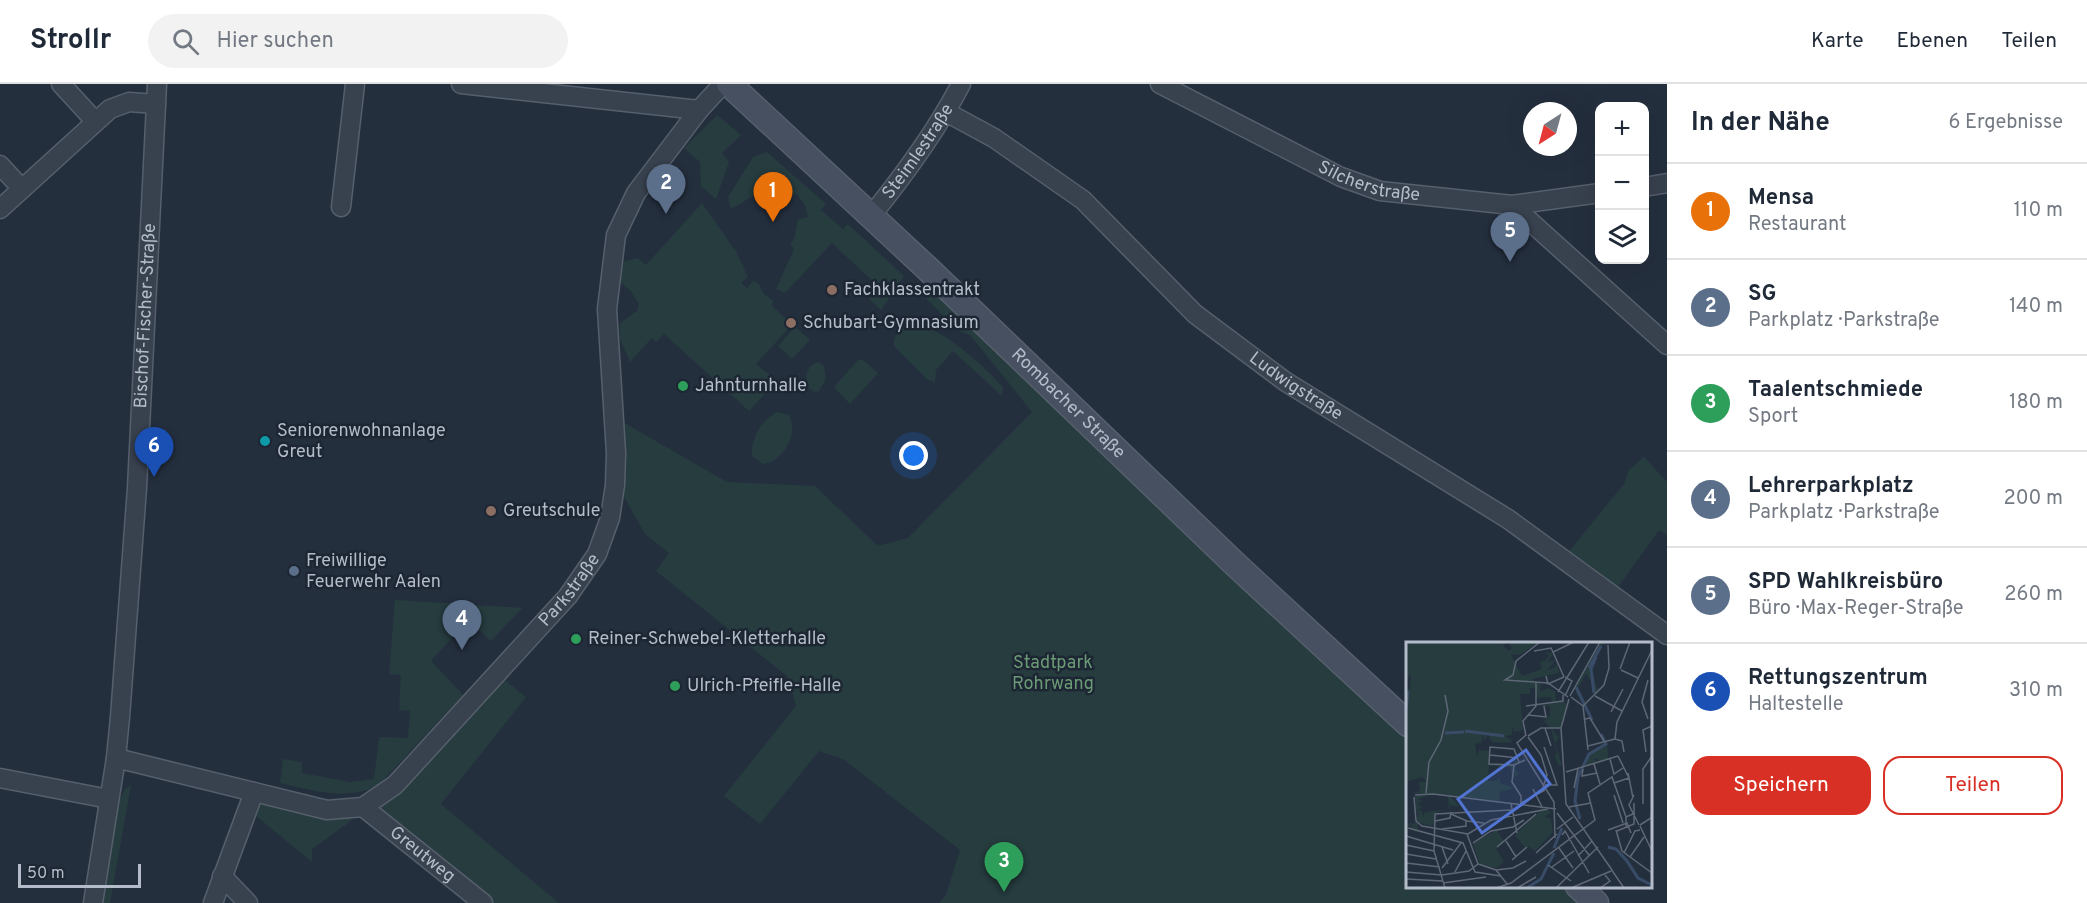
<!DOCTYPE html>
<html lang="de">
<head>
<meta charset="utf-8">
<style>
	:root { --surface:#fff; --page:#f2f2f3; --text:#1f2937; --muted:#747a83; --line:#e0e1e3; --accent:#d93025 }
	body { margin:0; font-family:Overpass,sans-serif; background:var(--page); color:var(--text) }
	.controls { position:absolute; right:18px; top:18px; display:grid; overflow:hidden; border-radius:12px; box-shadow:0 6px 24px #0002 }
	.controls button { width:54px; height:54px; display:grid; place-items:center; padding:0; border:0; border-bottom:2px solid var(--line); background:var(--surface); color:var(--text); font:30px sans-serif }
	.compass { position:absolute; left:1523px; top:18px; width:54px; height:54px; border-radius:50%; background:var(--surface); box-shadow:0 6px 24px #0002; rotate:216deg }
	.scale { position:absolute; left:18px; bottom:15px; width:123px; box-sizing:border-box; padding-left:6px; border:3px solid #b4bcc9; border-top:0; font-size:16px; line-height:21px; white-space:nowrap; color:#b4bcc9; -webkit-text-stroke:4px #1d2633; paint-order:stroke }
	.you { position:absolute; left:914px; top:372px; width:21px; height:21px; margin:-15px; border:4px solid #fff; border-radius:50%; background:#1a73e8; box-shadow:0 0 0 9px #1a73e833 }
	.badge { display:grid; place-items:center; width:39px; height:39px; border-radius:50%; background:var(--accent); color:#fff; font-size:20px; font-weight:700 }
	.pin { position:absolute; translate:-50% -50px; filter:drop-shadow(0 2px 3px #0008) }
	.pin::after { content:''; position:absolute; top:32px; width:21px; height:18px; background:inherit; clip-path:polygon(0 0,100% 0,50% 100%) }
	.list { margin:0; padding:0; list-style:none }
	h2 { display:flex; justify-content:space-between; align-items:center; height:78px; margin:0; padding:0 24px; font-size:26px }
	h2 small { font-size:20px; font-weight:400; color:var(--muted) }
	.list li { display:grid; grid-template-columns:39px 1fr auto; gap:18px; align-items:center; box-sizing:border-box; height:96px; padding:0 24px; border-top:2px solid var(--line) }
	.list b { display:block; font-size:22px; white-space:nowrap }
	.list p { margin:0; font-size:20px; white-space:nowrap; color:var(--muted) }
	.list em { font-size:20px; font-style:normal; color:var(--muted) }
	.actions { display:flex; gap:12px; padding:18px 24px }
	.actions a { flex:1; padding:14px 0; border:2px solid var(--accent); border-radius:18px; text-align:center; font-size:21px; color:var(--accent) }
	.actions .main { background:var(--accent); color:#fff }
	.icon { flex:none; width:33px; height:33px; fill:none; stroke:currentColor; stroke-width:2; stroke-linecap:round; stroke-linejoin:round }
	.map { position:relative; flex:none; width:1667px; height:819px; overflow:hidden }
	header { display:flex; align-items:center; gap:36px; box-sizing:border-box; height:84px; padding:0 30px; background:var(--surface); border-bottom:2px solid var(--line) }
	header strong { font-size:28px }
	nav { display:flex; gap:33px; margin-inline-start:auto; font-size:21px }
	.search { width:420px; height:54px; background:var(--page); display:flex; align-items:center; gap:15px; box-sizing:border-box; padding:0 21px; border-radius:33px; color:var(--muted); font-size:22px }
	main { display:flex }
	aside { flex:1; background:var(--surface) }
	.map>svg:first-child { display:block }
	.green { fill:#263c3f }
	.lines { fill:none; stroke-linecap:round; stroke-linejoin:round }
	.minor-casing { stroke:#565f6c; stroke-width:21 }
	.secondary-casing { stroke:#565f6c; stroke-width:27 }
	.minor { stroke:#38414e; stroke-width:18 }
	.secondary { stroke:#465061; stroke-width:24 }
	.education-dot { fill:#8d6e63; stroke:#1d2633; stroke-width:2 }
	.leisure-dot { fill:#2e9e5b; stroke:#1d2633; stroke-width:2 }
	.culture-dot { fill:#0f9aa8; stroke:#1d2633; stroke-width:2 }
	.service-dot { fill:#5c6f8a; stroke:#1d2633; stroke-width:2 }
	.labels { text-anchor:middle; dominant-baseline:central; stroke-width:5; stroke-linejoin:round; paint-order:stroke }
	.street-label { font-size:18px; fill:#b4bcc9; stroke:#1d2633 }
	.poi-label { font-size:18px; fill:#b4bcc9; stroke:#1d2633; text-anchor:start }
	.park-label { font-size:18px; fill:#6b9a76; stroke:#1d2633 }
	.inset-river { fill:none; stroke:#394c67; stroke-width:3 }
	.inset-road { fill:none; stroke:#5e6776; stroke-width:1.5 }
	.view { fill:#5274d3; fill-opacity:0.15; stroke:#5274d3; stroke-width:3 }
	.inset-edge { fill:none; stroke:#b4bcc9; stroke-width:3 }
</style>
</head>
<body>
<header>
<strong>Strollr</strong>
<div class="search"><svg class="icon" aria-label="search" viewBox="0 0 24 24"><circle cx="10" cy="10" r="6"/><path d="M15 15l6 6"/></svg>Hier suchen</div>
<nav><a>Karte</a><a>Ebenen</a><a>Teilen</a></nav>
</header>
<main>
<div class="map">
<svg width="1667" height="819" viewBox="0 0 1667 819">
	<rect width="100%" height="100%" fill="#242f3e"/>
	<g class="green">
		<path d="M 717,31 L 741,51 L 722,69 L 729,78 L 716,115 L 701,102 L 700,78 L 684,64 Z"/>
		<path d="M 767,68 L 826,120 L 821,126 L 843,145 L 848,140 L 904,192 L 881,226 L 869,215 L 879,203 L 832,159 L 785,209 L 776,205 L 794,165 L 790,160 L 794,155 L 798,136 L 808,133 L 805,121 L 796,109 L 790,115 C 769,99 751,113 731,125 L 728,113 L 753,73 Z"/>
		<path d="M 702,119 L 737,169 L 748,193 L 741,199 L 747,204 L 753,197 L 759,200 L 763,209 L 773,217 L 772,222 L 810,256 L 792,275 L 778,262 L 792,246 L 789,244 L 756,280 L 777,297 L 749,327 L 664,250 L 656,258 L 652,254 L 630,278 L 620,255 L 620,239 L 637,227 L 639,220 L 630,206 L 615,194 L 617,180 L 637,174 L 646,181 Z"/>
		<path d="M 919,207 L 937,209 L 1043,312 L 1407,649 L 1408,802 L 1571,803 L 1589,819 L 939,819 L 946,811 L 960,766 L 843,675 L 819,667 L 760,740 L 724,712 L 796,622 L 788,593 L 656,487 L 669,469 L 645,450 L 623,411 L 621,337 L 727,398 L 815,402 L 878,462 L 908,454 L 1032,328 L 970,251 L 957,246 Z"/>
		<path d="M 913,239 C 943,244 983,281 1003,303 L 1002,312 L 953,267 L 936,286 L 935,298 L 928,296 L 894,262 L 894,256 L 899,244 Z"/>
		<path d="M 858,276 L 863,276 L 878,289 L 850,320 L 834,303 Z"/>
		<path d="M 818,278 L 824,282 L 826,295 L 819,307 L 815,308 L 808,304 L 806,291 L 810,282 Z"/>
		<path d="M 777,328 L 789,331 C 799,350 784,377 763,380 L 752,372 C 751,353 761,337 777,328 Z"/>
		<path d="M 1644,373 L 1667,398 L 1667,451 L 1659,446 L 1616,506 L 1566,471 L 1624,400 L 1629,386 Z"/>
		<path d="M 395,516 L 522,524 L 491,557 L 468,536 L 431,577 L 463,611 L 377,703 C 340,716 316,707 280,699 L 283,675 L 302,678 L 302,689 L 350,698 L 374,695 L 379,653 L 408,654 L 410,627 L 399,626 L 401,591 L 389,590 Z"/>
		<path d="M 497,590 L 526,613 L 441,720 L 559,819 L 483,819 L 363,723 Z"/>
		<path d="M 131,701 L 110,819 L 99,819 L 118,719 L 125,705 Z"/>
		<path d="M 256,713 L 359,728 L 348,739 L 312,765 L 312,778 L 250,727 Z"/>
	</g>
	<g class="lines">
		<g class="minor-casing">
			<g id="minor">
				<path d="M 61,0 L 95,37"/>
				<path d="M 461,0 L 699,26"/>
				<path id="s1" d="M 1160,0 L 1341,93 L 1380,107 L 1512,121 L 1600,109"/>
				<path id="s2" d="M 946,28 L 994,54 L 1083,116 L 1195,230 L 1286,298 L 1508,435 L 1667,551"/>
				<path d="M 0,81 L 22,105"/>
				<path d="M 1644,103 L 1667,99"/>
				<path d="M 1512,121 L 1667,261"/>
				<path d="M 341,123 L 355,0"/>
				<path d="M 0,125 L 110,25 L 129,18 L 156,20"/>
				<path id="s3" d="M 871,132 C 905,90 936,48 961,0"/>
				<path id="s4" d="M 116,674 L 327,726 L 363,723 L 395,701 L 568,512 L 597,470 L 610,434 L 615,401 L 616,369 L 607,225 L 616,151 L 636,109 L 699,26 L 723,0"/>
				<path d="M 0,694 L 109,715"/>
				<path id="s5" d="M 363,723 L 483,819"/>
				<path d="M 222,792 L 248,819"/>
				<path id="s6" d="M 93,819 L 116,674 L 120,633 L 137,404 L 157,0"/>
				<path d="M 213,819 L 254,708"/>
			</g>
		</g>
		<g class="secondary-casing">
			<g id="secondary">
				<path id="s7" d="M 729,0 L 928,185 L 1236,481 L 1408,640"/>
				<path d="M 1578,802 L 1596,819"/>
			</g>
		</g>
		<use href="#minor" class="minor"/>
		<use href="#secondary" class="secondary"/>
	</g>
	<g class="education-dot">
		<circle cx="832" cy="206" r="6"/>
		<circle cx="791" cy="239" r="6"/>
		<circle cx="491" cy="427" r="6"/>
	</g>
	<g class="leisure-dot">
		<circle cx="683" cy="302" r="6"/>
		<circle cx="576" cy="555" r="6"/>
		<circle cx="675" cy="602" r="6"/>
	</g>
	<circle class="culture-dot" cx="265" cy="357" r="6"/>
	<circle class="service-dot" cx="294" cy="487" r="6"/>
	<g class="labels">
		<g class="street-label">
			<text stroke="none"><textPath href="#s3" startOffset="80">Steimlestraße</textPath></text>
			<text stroke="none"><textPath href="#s1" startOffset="232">Silcherstraße</textPath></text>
			<text stroke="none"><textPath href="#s6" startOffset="590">Bischof-Fischer-Straße</textPath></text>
			<text stroke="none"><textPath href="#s2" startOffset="447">Ludwigstraße</textPath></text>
			<text stroke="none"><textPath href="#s7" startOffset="466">Rombacher Straße</textPath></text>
			<text stroke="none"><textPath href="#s4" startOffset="554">Parkstraße</textPath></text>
			<text stroke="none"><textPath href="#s5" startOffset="76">Greutweg</textPath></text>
		</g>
		<g class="poi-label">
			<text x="844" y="206">Fachklassentrakt</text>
			<text x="803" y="239">Schubart-Gymnasium</text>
			<text x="695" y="302">Jahnturnhalle</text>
			<text x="277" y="347">Seniorenwohnanlage<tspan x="277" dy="21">Greut</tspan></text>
			<text x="503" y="427">Greutschule</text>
			<text x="306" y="477">Freiwillige<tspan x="306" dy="21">Feuerwehr Aalen</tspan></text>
			<text x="588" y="555">Reiner-Schwebel-Kletterhalle</text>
			<text x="687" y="602">Ulrich-Pfeifle-Halle</text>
		</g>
		<g class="park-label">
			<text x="1053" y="579">Stadtpark<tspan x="1053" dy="21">Rohrwang</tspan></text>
		</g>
	</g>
	<g transform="translate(1406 558)">
		<rect width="246" height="246" fill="#242f3e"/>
		<path d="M 0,0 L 101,0 L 97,4 L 103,9 L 106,6 L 102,0 L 132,0 L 115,12 L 105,13 L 116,34 L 136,27 L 134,20 L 140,18 L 143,13 L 138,10 L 147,11 L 142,20 L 150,18 L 141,28 L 150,25 L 151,20 L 153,31 L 126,37 L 135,42 L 134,50 L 142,46 L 149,49 L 150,59 L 146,60 L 145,55 L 131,56 L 130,46 L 124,46 L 124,52 L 114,52 L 117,88 L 108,90 L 106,84 L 106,93 L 99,94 L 106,98 L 105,101 L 86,100 L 82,92 L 78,100 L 78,91 L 75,101 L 69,102 L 71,115 L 73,108 L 83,109 L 84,122 L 108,123 L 108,119 L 112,119 L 108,123 L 112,121 L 108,127 L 113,132 L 107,136 L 109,131 L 105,132 L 105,125 L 83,124 L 82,139 L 91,139 L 94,134 L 94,141 L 109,146 L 94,150 L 93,159 L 101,160 L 44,154 L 54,165 L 44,163 L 43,169 L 42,153 L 6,151 L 14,149 L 13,140 L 21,140 L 17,135 L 0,140 L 0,48 L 4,47 L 5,32 L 0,39 ZM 195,0 L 202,3 L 197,2 L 185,28 L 192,48 L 189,53 L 185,49 L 188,43 L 180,32 L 172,46 L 177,63 L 170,51 L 171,40 ZM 157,60 L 161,62 L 155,86 L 146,87 L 153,96 L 149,101 L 156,123 L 153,124 L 148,113 L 151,112 L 145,86 L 138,79 L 144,73 L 144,64 L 130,64 ZM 201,101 L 202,117 L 193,120 L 191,116 L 188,117 L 191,120 L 175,125 L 182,112 ZM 9,154 L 21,154 L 11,157 L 16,159 L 11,162 L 16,166 L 11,168 L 16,169 L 17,175 L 19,170 L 39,168 L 28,171 L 29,181 L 25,184 L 12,180 L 12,190 L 4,186 L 7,182 L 3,184 L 0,184 L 4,181 L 8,182 L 13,171 L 11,172 ZM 137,166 L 145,170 L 139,175 L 145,177 L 147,190 L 129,209 L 123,204 L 119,206 L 109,193 ZM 91,188 L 98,200 L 90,207 L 98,219 L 91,226 L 74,223 L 67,201 Z" fill="#263c3f"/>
		<path class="inset-river" d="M 183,26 L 195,4M 170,45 L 186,78M 188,51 L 185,27 L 190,15M 0,68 L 2,49M 59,89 L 98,94M 39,91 L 58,90M 174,177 L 169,159 L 172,135 L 183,112 L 200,102 L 195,92M 202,205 L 210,207 L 221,219 L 232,236 L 246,243M 148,206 L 156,186M 121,246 L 135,237 L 148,211"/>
		<path class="inset-road" d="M 128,9 L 145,6 L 147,10M 110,19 L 107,33 L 99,38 L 142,41 L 162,55M 110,19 L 134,0M 214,27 L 224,0M 215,28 L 232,36M 140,34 L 142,42 L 158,35M 158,35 L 147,10 L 168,0M 159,35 L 166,39 L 159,54M 152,50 L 183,0M 164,54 L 194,0M 189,54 L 216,69M 165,55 L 177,64 L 182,108M 163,57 L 155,86 L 160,162 L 206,228M 120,64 L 157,59 L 157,53M 177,64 L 198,43 L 203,26 L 202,3M 205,70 L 217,47M 122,73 L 140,75 L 138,64M 179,77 L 184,76 L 198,99M 242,77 L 236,60 L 242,38M 139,86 L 145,104M 120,93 L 111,101 L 148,160 L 149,196M 120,94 L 117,79 L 130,64 L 130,41M 122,94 L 135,86 L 155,86M 122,95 L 135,113 L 141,133 L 137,145M 182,104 L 209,97M 138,105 L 151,143 L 139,143M 218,110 L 216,99 L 209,97 L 211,80 L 246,8M 240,110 L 237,88 L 246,84M 84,113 L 112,116M 204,117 L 208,132 L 217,126M 113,120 L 108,107 L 84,105 L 83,122 L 108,123 L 119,118M 188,122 L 194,142M 108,123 L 106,140 L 115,154 L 115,162M 177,127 L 176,134 L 191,131M 160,130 L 212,114M 222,131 L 227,156M 208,141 L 223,136 L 212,114M 168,146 L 172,127M 127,147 L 136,165M 20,151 L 23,120 L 35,98 L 42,69 L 39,53M 9,153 L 27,152 L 150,167M 208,153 L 217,181M 228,153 L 223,163 L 233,183M 8,155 L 10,179M 115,161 L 139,148M 105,162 L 111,191M 237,162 L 237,127 L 246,114M 163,165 L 185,161M 151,171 L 183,213M 45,172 L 61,179 L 78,181M 10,179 L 16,184 L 62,192 L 85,178 L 142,167M 29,179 L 44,176 L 45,170M 234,183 L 245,176 L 246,168M 234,184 L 246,209M 220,185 L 220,175 L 229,171M 2,186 L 57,201 L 69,230 L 95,234M 36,187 L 60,184 L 60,179M 151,187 L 167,175M 202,188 L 221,181 L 225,191M 210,188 L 216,209 L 246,231M 211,189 L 228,182 L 228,161M 61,192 L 72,222 L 90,228 L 101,242M 156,193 L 159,189 L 183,231M 0,194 L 47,208M 100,199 L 110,215M 67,201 L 85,189 L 107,185 L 118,178M 0,203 L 28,209M 36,205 L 42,222M 91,205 L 130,172M 153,206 L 167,226M 130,211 L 151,192M 218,211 L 229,189 L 234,188M 0,212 L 30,217M 172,214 L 186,199M 224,215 L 238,195M 106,218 L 121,205M 0,221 L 34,225M 142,223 L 165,239M 146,225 L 168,209M 36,226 L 55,201M 205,227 L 218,246M 90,228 L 107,226 L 120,219M 0,230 L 36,233 L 63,229 L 72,222M 49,230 L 60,209M 0,237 L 37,239M 37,241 L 80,235M 39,246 L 28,209 L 29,172 L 105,168M 90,246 L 105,241 L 189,178 L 182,151 L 206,135 L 220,175M 111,246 L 130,235M 150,246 L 192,205M 165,246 L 205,229M 194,246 L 204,239 L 199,233"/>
		<path class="view" d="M 120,108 L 144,142 L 76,191 L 52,157 Z"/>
		<rect width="246" height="246" class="inset-edge"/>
	</g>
</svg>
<div class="controls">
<button>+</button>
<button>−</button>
<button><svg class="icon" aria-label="layers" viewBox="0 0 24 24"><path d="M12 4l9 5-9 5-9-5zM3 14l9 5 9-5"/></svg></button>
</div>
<svg class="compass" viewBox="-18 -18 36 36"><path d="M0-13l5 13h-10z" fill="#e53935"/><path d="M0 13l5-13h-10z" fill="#747a83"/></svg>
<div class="scale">50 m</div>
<div class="you"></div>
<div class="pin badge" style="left:773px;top:138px;background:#e8710a">1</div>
<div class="pin badge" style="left:666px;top:130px;background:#5c6f8a">2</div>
<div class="pin badge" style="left:1004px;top:808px;background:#2e9e5b">3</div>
<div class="pin badge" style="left:462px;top:566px;background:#5c6f8a">4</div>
<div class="pin badge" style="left:1510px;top:178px;background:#5c6f8a">5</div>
<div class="pin badge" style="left:154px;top:393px;background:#1a4fb4">6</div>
</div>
<aside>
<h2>In der Nähe<small>6 Ergebnisse</small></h2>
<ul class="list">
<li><span class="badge" style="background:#e8710a">1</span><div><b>Mensa</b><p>Restaurant</p></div><em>110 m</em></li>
<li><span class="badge" style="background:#5c6f8a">2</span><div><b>SG</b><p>Parkplatz · Parkstraße</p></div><em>140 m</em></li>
<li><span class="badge" style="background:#2e9e5b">3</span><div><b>Taalentschmiede</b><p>Sport</p></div><em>180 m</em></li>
<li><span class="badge" style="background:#5c6f8a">4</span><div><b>Lehrerparkplatz</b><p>Parkplatz · Parkstraße</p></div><em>200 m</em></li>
<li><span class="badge" style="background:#5c6f8a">5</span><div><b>SPD Wahlkreisbüro</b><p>Büro · Max-Reger-Straße</p></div><em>260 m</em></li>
<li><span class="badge" style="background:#1a4fb4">6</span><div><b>Rettungszentrum</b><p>Haltestelle</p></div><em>310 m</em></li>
</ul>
<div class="actions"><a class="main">Speichern</a><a>Teilen</a></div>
</aside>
</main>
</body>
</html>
